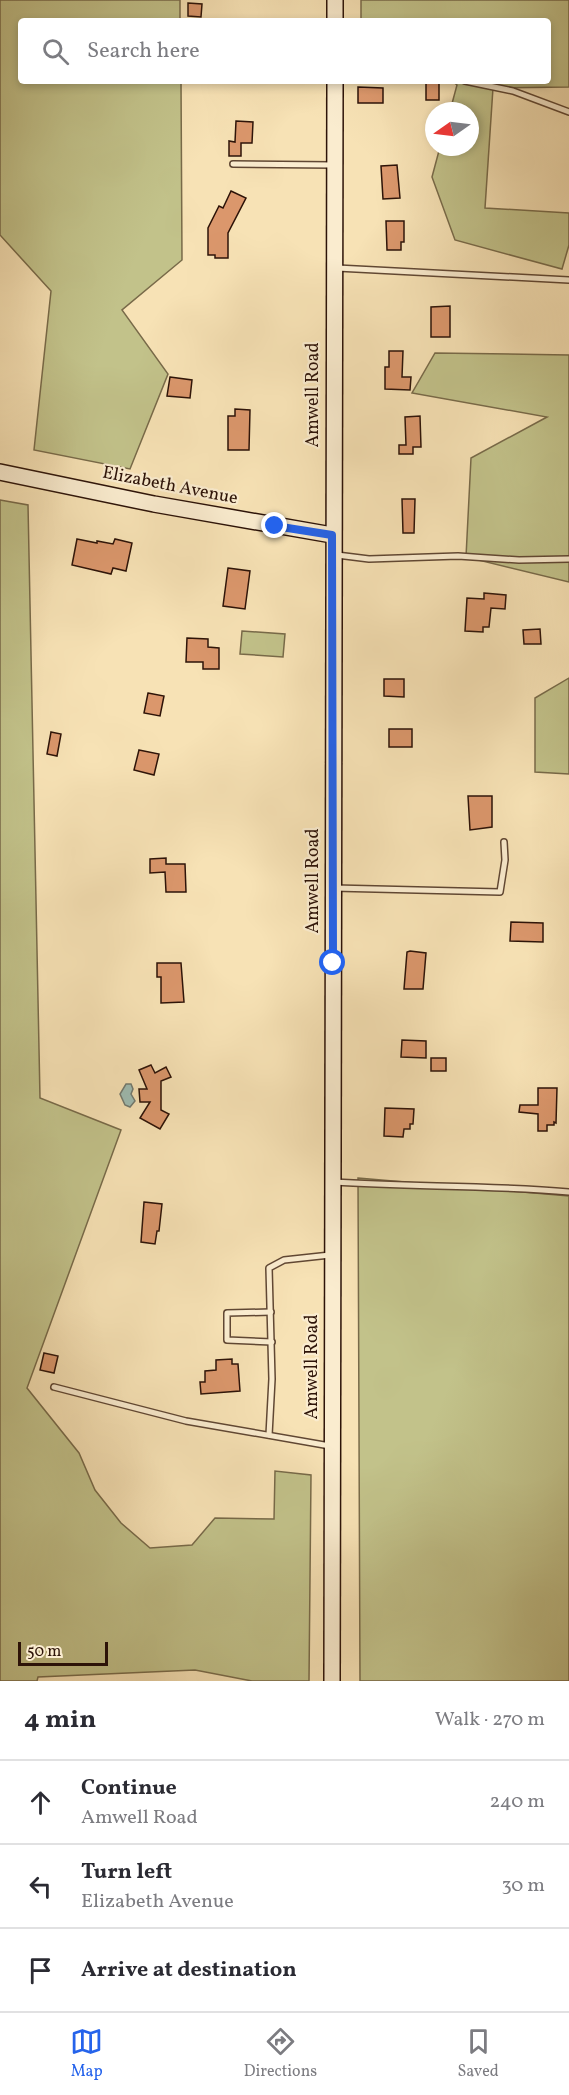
<!DOCTYPE html>
<html lang="en">
<head>
<meta charset="utf-8">
<style>
	:root { --surface:#fff; --page:#f2f2f3; --text:#2b2b33; --muted:#7c7c81; --line:#e1e1e2; --accent:#2563eb }
	body { margin:0; font-family:Vollkorn,serif; background:var(--page); color:var(--text) }
	.compass { position:absolute; left:425px; top:102px; width:54px; height:54px; border-radius:50%; background:var(--surface); box-shadow:0 3px 9px #0003; rotate:256deg }
	.scale { position:absolute; left:18px; bottom:15px; width:90px; box-sizing:border-box; padding-left:6px; border:3px solid #2d1308; border-top:0; font-size:16px; line-height:21px; white-space:nowrap; color:#2d1308; -webkit-text-stroke:4px #faeccf; paint-order:stroke }
	.stop { position:absolute; width:18px; height:18px; margin:-14px; border:4px solid #2563eb; border-radius:50%; background:#fff }
	.stop.end { background:#2563eb; border-color:#fff; box-shadow:0 2px 6px #0008 }
	.list { margin:0; padding:0; list-style:none }
	h2 { display:flex; justify-content:space-between; align-items:center; height:78px; margin:0; padding:0 24px; font-size:26px }
	h2 small { font-size:20px; font-weight:400; color:var(--muted) }
	.list li { display:grid; grid-template-columns:39px 1fr auto; gap:18px; align-items:center; box-sizing:border-box; height:84px; padding:0 24px; border-top:2px solid var(--line) }
	.list b { display:block; font-size:22px; white-space:nowrap }
	.list p { margin:0; font-size:20px; white-space:nowrap; color:var(--muted) }
	.list em { font-size:20px; font-style:normal; color:var(--muted) }
	.icon { flex:none; width:33px; height:33px; fill:none; stroke:currentColor; stroke-width:2; stroke-linecap:round; stroke-linejoin:round }
	.map { position:relative; flex:none; width:569px; height:1681px; overflow:hidden }
	.search { position:absolute; background:var(--surface); box-shadow:0 3px 9px #0003; left:18px; right:18px; top:18px; height:66px; display:flex; align-items:center; gap:15px; box-sizing:border-box; padding:0 21px; border-radius:6px; color:var(--muted); font-size:22px }
	.sheet { height:330px; background:var(--surface) }
	nav { display:flex; justify-content:space-around; align-items:center; box-sizing:border-box; height:84px; border-top:2px solid var(--line); background:var(--surface); font-size:16px; color:var(--muted) }
	nav a { display:grid; justify-items:center; gap:3px }
	nav .on { color:var(--accent) }
	.map>svg:first-child { display:block }
	.green { fill:#c2c28a; stroke:#786a49; stroke-width:1.5 }
	.water { fill:#9ebdb4; stroke:#71796f; stroke-width:1.5 }
	.building { fill:#db976c; stroke:#2d1308; stroke-width:1.5 }
	.lines { fill:none; stroke-linecap:round; stroke-linejoin:round }
	.lane-casing { stroke:#604733; stroke-width:8 }
	.secondary-casing { stroke:#2d1308; stroke-width:18 }
	.lane { stroke:#faeccf; stroke-width:5 }
	.secondary { stroke:#faeccf; stroke-width:15 }
	.route { stroke:#2563eb; stroke-width:8 }
	.labels { text-anchor:middle; dominant-baseline:central; stroke-width:4.5; stroke-linejoin:round; paint-order:stroke }
	.street-label { font-size:18px; fill:#2d1308; stroke:#faeccf }
</style>
</head>
<body>
<div class="map">
<svg width="569" height="1681" viewBox="0 0 569 1681">
	<rect width="100%" height="100%" fill="#f7e2b5"/>
	<filter id="stains"><feTurbulence type="fractalNoise" baseFrequency=".00333" numOctaves="4"/><feColorMatrix values="0 0 0 0 .2 0 0 0 0 .09 0 0 0 0 .02 0 0 0 .5 -.17"/></filter>
	<radialGradient id="worn" r=".72"><stop offset=".6" stop-color="#630" stop-opacity="0"/><stop offset="1" stop-color="#630" stop-opacity=".3"/></radialGradient>
	<g class="green">
		<path d="M 0,0 L 180,0 L 180,21 L 21,21 L 21,81 L 181,81 L 182,260 L 122,310 L 168,374 L 130,469 L 34,450 L 51,291 L 0,235 Z"/>
		<path d="M 361,0 L 569,0 L 569,87 L 493,88 L 485,208 L 569,213 L 569,245 L 562,269 L 455,240 L 432,177 L 440,147 L 470,147 L 470,111 L 450,111 L 457,85 L 452,81 L 548,81 L 548,21 L 361,21 Z"/>
		<path d="M 435,353 L 569,355 L 569,582 L 466,557 L 471,458 L 547,417 L 412,393 Z"/>
		<path d="M 0,500 L 28,505 L 40,1098 L 121,1130 L 27,1388 L 79,1453 L 95,1490 L 121,1523 L 150,1548 L 192,1545 L 215,1518 L 274,1519 L 275,1471 L 311,1475 L 309,1681 L 252,1681 L 195,1670 L 38,1677 L 37,1681 L 0,1681 Z"/>
		<path d="M 242,631 L 285,634 L 283,657 L 240,654 Z"/>
		<path d="M 569,678 L 569,774 L 535,772 L 535,698 Z"/>
		<path d="M 358,1178 L 569,1196 L 569,1681 L 360,1681 Z"/>
	</g>
	<path class="water" d="M 126,1084 L 131,1084 L 133,1089 L 131,1094 L 135,1101 L 130,1107 L 125,1105 L 120,1094 Z"/>
	<g class="building">
		<path d="M 188,3 L 202,4 L 201,17 L 188,16 Z"/>
		<rect x="426" y="83" width="13" height="17"/>
		<path d="M 358,87 L 383,88 L 383,103 L 358,103 Z"/>
		<path d="M 236,121 L 253,122 L 252,143 L 241,143 L 241,156 L 229,156 L 229,141 L 235,142 Z"/>
		<path d="M 397,165 L 400,198 L 383,199 L 381,166 Z"/>
		<path d="M 231,191 L 246,198 L 228,233 L 228,258 L 215,258 L 215,255 L 208,255 L 208,228 L 219,206 L 223,208 Z"/>
		<path d="M 386,221 L 404,221 L 404,242 L 401,242 L 401,250 L 387,250 Z"/>
		<path d="M 450,306 L 450,337 L 431,337 L 431,307 Z"/>
		<path d="M 389,351 L 403,351 L 402,377 L 411,377 L 410,390 L 385,389 L 385,367 L 389,367 Z"/>
		<path d="M 170,377 L 192,380 L 190,398 L 167,396 Z"/>
		<path d="M 235,409 L 250,410 L 249,450 L 228,450 L 228,416 L 235,416 Z"/>
		<path d="M 420,416 L 421,447 L 413,447 L 413,454 L 399,454 L 399,445 L 406,445 L 405,417 Z"/>
		<path d="M 402,499 L 415,499 L 414,533 L 403,533 Z"/>
		<path d="M 77,539 L 97,543 L 97,541 L 113,544 L 115,539 L 132,543 L 126,571 L 113,568 L 111,574 L 72,565 Z"/>
		<path d="M 228,568 L 250,571 L 245,609 L 223,606 Z"/>
		<path d="M 484,593 L 506,595 L 505,609 L 491,608 L 489,627 L 483,627 L 483,632 L 465,631 L 467,598 L 484,599 Z"/>
		<path d="M 540,629 L 541,644 L 524,644 L 523,630 Z"/>
		<path d="M 187,638 L 208,639 L 208,647 L 219,648 L 219,669 L 203,669 L 203,662 L 186,662 Z"/>
		<path d="M 384,679 L 404,679 L 404,697 L 384,696 Z"/>
		<path d="M 148,693 L 164,696 L 160,716 L 144,713 Z"/>
		<rect x="389" y="729" width="23" height="18"/>
		<path d="M 51,732 L 61,734 L 57,756 L 47,754 Z"/>
		<path d="M 139,750 L 159,754 L 154,775 L 134,770 Z"/>
		<path d="M 468,796 L 492,796 L 492,827 L 470,830 Z"/>
		<path d="M 166,858 L 166,864 L 185,864 L 186,892 L 166,892 L 165,872 L 150,873 L 150,859 Z"/>
		<path d="M 511,922 L 543,923 L 543,942 L 510,941 Z"/>
		<path d="M 410,951 L 426,953 L 423,989 L 404,989 L 407,952 Z"/>
		<path d="M 157,963 L 181,963 L 184,1002 L 161,1003 L 161,977 L 157,977 Z"/>
		<path d="M 402,1040 L 426,1041 L 426,1058 L 401,1057 Z"/>
		<rect x="431" y="1058" width="15" height="13"/>
		<path d="M 151,1065 L 155,1073 L 166,1067 L 171,1077 L 161,1081 L 161,1110 L 169,1114 L 160,1129 L 140,1118 L 150,1102 L 140,1102 L 139,1089 L 147,1089 L 139,1070 Z"/>
		<path d="M 538,1088 L 557,1088 L 556,1123 L 554,1122 L 554,1125 L 547,1125 L 547,1131 L 538,1131 L 538,1114 L 519,1112 L 520,1105 L 538,1105 Z"/>
		<path d="M 385,1108 L 414,1109 L 413,1124 L 410,1124 L 410,1129 L 404,1129 L 403,1137 L 384,1136 Z"/>
		<path d="M 144,1202 L 162,1204 L 159,1231 L 157,1231 L 155,1244 L 141,1242 Z"/>
		<path d="M 44,1353 L 58,1356 L 54,1373 L 40,1370 Z"/>
		<path d="M 232,1359 L 232,1364 L 238,1364 L 240,1391 L 201,1394 L 200,1382 L 205,1382 L 205,1371 L 216,1370 L 216,1360 Z"/>
	</g>
	<g class="lines">
		<g class="lane-casing">
			<g id="lane">
				<path d="M 465,81 L 513,91 L 569,112"/>
				<path d="M 233,164 L 332,165"/>
				<path d="M 337,268 L 569,280"/>
				<path d="M 337,555 L 369,559 L 458,556 L 519,560 L 569,559"/>
				<path d="M 334,888 L 500,892 L 505,860 L 504,842"/>
				<path d="M 334,1182 C 412,1187 491,1185 569,1192"/>
				<path d="M 271,1312 L 227,1313 L 227,1340 L 272,1342"/>
				<path d="M 54,1387 L 186,1421 L 330,1446"/>
				<path d="M 269,1435 L 272,1379 L 269,1268 L 284,1260 L 330,1255"/>
			</g>
		</g>
		<g class="secondary-casing">
			<g id="secondary">
				<path d="M 335,21 L 335,0"/>
				<path d="M 0,472 L 154,504 L 332,535"/>
				<path d="M 332,1681 L 335,81"/>
			</g>
		</g>
		<use href="#lane" class="lane"/>
		<use href="#secondary" class="secondary"/>
	</g>
	<g class="lines">
		<path class="route" d="M 275,526 L 332,535 L 333,963"/>
	</g>
	<g class="labels">
		<g class="street-label">
			<text transform="translate(313 395) rotate(-90)">Amwell Road</text>
			<text transform="translate(170 486) rotate(11)">Elizabeth Avenue</text>
			<text transform="translate(313 881) rotate(-90)">Amwell Road</text>
			<text transform="translate(312 1367) rotate(-90)">Amwell Road</text>
		</g>
	</g>
	<rect width="100%" height="100%" filter="url(#stains)"/>
	<rect width="100%" height="100%" fill="url(#worn)"/>
</svg>
<svg class="compass" viewBox="-18 -18 36 36"><path d="M0-13l5 13h-10z" fill="#e53935"/><path d="M0 13l5-13h-10z" fill="#7c7c81"/></svg>
<div class="scale">50 m</div>
<div class="stop" style="left:333px;top:963px"></div>
<div class="stop end" style="left:275px;top:526px"></div>
<div class="search"><svg class="icon" aria-label="search" viewBox="0 0 24 24"><circle cx="10" cy="10" r="6"/><path d="M15 15l6 6"/></svg>Search here</div>
</div>
<section class="sheet">
<h2>4 min<small>Walk · 270 m</small></h2>
<ul class="list">
<li><svg class="icon" aria-label="ahead" viewBox="0 0 24 24"><path d="M12 20V5M6 11l6-6 6 6"/></svg><div><b>Continue</b><p>Amwell Road</p></div><em>240 m</em></li>
<li><svg class="icon" aria-label="left" viewBox="0 0 24 24"><path d="M17 20v-9H6M10 6l-5 5 5 5"/></svg><div><b>Turn left</b><p>Elizabeth Avenue</p></div><em>30 m</em></li>
<li><svg class="icon" aria-label="arrive" viewBox="0 0 24 24"><path d="M6 21V4h12l-3 4 3 4H6"/></svg><div><b>Arrive at destination</b></div></li>
</ul>
</section>
<nav>
<a class="on"><svg class="icon" aria-label="map" viewBox="0 0 24 24"><path d="M3 6l6-2 6 2 6-2v14l-6 2-6-2-6 2zM9 4v14M15 6v14"/></svg>Map</a>
<a><svg class="icon" aria-label="directions" viewBox="0 0 24 24"><path d="M12 3l9 9-9 9-9-9zM9 14v-3h6M13 9l2 2-2 2"/></svg>Directions</a>
<a><svg class="icon" aria-label="saved" viewBox="0 0 24 24"><path d="M7 4h10v16l-5-4-5 4z"/></svg>Saved</a>
</nav>
</body>
</html>
